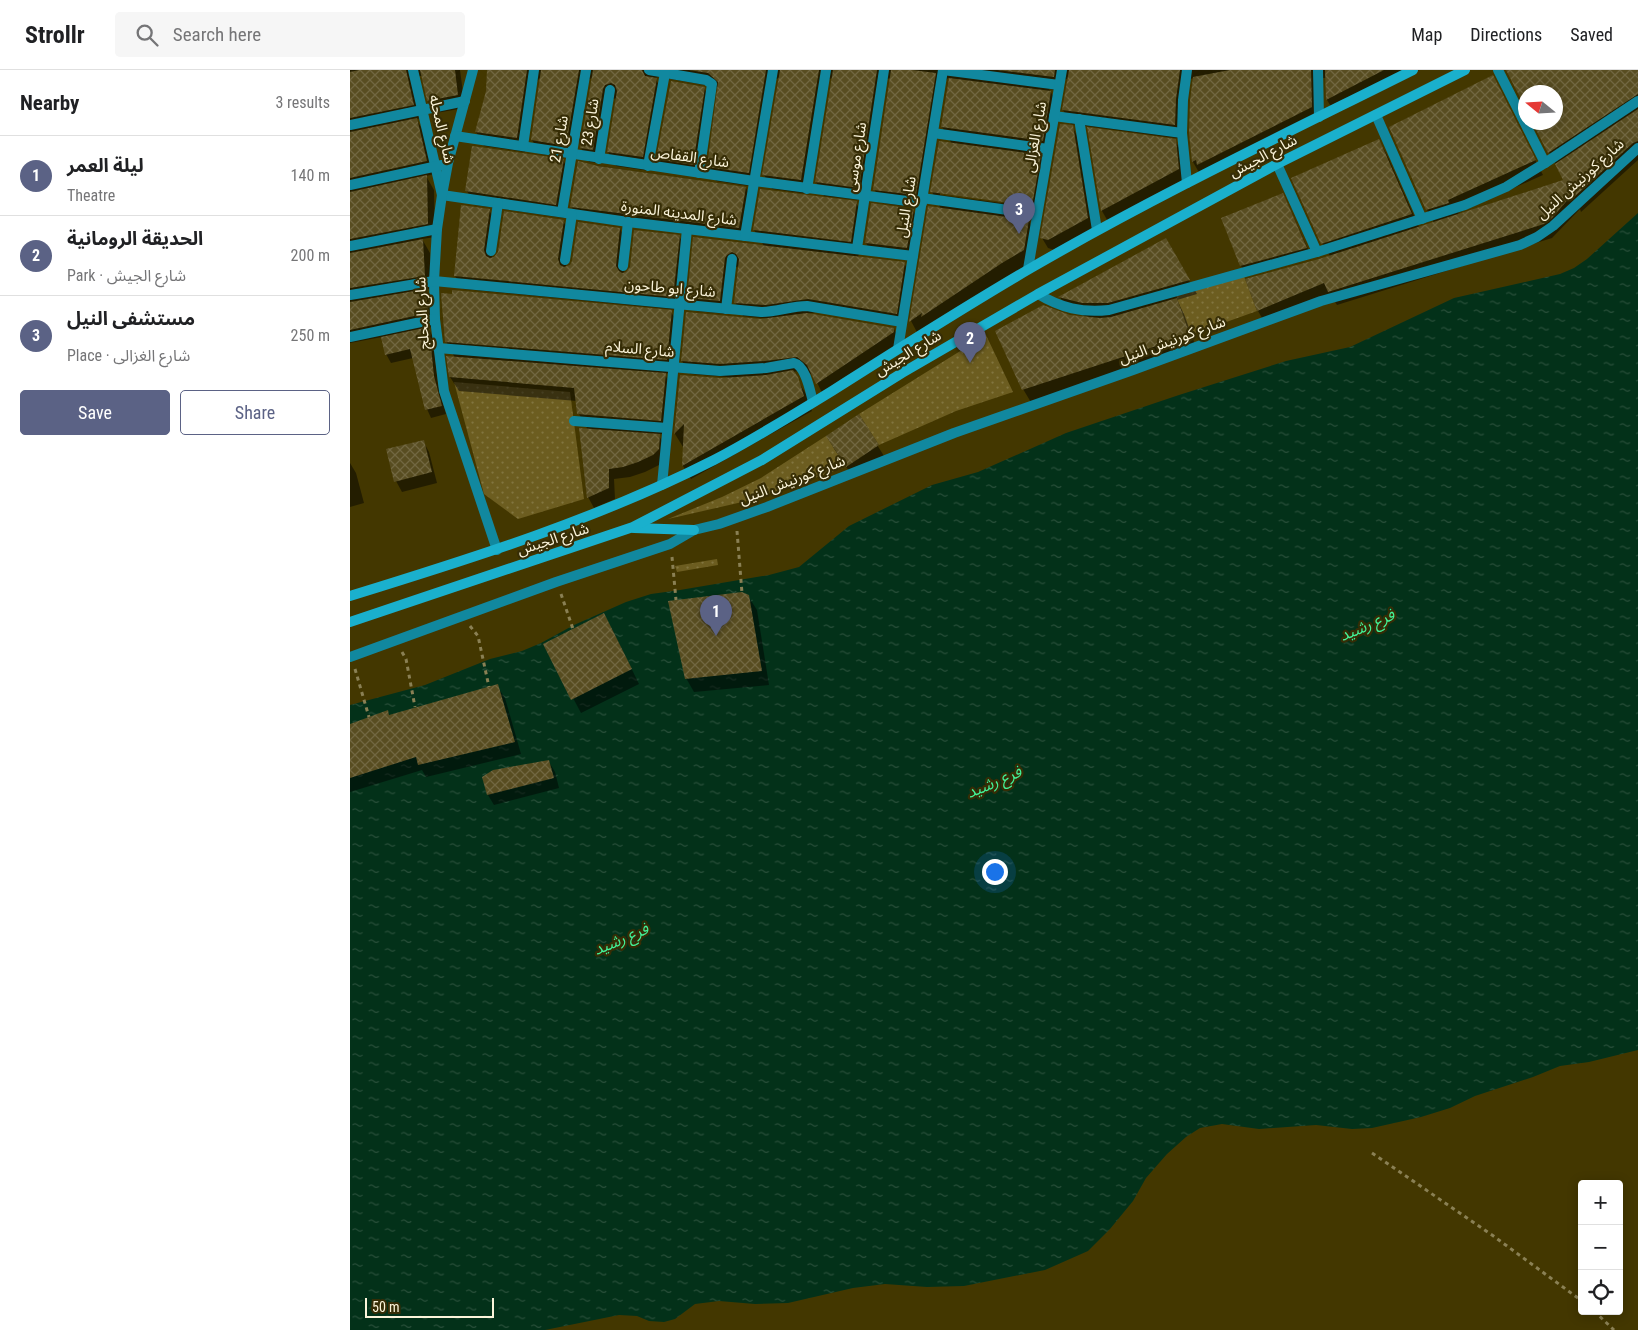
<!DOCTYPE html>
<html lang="en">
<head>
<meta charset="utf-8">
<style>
	:root { --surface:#fff; --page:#f6f6f6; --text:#202124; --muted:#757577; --line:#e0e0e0; --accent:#5b6285 }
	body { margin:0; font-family:"Roboto Condensed","Noto Sans Arabic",sans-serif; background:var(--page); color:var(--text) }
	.controls { position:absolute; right:15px; bottom:15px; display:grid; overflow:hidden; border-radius:5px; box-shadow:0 2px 12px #0003 }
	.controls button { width:45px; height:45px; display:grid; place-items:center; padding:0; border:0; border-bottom:1px solid var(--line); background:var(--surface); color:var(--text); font:25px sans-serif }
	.compass { position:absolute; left:1168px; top:15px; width:45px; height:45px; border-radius:50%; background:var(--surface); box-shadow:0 2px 12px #0003; rotate:288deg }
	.scale { position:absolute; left:15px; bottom:12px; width:129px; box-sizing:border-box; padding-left:5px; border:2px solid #fbf4da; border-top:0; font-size:14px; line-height:18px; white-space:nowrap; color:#fbf4da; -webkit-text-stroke:4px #362d06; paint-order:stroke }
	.you { position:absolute; left:644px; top:801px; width:18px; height:18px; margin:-12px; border:4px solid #fff; border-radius:50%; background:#1a73e8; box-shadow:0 0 0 8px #1a73e833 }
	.badge { display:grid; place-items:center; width:32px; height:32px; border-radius:50%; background:var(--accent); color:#fff; font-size:16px; font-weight:700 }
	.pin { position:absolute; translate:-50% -41px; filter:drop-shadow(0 1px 2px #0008) }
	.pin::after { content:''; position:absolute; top:26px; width:18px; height:15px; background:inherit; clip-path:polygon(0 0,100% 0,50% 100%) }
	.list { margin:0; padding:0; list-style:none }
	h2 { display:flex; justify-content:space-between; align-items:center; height:65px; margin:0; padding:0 20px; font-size:21px }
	h2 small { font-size:16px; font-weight:400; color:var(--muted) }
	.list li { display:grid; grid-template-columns:32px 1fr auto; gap:15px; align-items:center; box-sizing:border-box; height:80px; padding:0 20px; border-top:1px solid var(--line) }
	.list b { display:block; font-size:19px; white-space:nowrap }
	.list p { margin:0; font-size:16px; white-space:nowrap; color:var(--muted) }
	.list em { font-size:16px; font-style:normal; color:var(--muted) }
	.actions { display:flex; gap:10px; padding:15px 20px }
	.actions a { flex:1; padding:11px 0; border:1px solid var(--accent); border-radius:5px; text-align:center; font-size:18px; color:var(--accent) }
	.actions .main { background:var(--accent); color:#fff }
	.icon { flex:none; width:28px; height:28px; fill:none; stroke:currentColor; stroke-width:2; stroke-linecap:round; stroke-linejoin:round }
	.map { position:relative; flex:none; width:1288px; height:1260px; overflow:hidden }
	header { display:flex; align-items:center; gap:30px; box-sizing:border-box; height:70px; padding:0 25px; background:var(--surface); border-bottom:1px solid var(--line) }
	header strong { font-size:24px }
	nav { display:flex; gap:28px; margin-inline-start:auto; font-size:18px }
	.search { width:350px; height:45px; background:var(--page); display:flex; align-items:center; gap:12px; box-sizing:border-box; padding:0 18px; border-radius:5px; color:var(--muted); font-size:19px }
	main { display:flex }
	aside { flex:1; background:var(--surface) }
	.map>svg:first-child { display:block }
	.grass { fill:url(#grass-dots) }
	.water { fill:url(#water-ripples) }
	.shadow { fill:#0007; fill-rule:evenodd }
	.building { fill:url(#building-cross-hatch) }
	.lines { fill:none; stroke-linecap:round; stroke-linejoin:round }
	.path { stroke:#8a8054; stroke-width:3; stroke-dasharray:4 4; stroke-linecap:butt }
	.lane { stroke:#11889f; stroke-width:10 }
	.street { stroke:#11889f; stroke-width:10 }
	.secondary { stroke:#1ab0cd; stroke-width:10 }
	.labels { text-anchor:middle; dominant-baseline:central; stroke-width:4.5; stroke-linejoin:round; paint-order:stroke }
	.street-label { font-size:15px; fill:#fbf4da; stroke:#362d06 }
	.water-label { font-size:16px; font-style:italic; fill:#42f499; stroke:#362d06 }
</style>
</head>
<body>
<header>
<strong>Strollr</strong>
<div class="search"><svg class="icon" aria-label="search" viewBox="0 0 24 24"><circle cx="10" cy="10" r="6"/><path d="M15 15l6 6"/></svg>Search here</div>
<nav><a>Map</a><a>Directions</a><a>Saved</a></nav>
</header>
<main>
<aside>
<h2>Nearby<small>3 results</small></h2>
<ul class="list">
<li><span class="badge">1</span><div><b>ليلة العمر</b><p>Theatre</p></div><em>140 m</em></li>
<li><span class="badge">2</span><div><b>الحديقة الرومانية</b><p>Park · شارع الجيش</p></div><em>200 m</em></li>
<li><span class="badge">3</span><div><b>مستشفى النيل</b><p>Place · شارع الغزالى</p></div><em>250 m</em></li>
</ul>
<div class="actions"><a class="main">Save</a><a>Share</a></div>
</aside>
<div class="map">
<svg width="1288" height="1260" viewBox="0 0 1288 1260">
	<defs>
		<pattern id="grass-dots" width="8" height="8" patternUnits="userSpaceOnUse" patternTransform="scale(1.25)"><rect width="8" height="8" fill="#6c5d20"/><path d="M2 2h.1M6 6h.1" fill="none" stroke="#827540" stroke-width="1.8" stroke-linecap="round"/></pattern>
		<pattern id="water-ripples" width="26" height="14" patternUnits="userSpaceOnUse" patternTransform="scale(1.25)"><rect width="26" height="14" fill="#033119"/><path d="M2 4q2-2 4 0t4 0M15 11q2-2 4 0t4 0" fill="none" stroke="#294f3a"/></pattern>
		<pattern id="building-cross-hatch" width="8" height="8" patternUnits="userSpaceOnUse" patternTransform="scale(1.25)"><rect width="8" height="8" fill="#584d21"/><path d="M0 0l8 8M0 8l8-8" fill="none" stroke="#716741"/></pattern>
	</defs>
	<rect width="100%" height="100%" fill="#433700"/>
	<g class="grass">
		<path d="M 892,201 L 907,241 L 840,265 L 826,225 Z"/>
		<path d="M 636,265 L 663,322 L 606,341 L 529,375 L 509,344 Z"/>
		<path d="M 104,312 L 220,322 L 234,429 L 168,449 L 134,424 Z"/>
		<path d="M 476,366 L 496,397 L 401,430 L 318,449 L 372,427 L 411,408 Z"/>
		<path d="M 367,489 L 368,495 L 327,502 L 325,496 Z"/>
	</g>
	<path class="water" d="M 1288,143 L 1288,980 L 1239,992 L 1210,996 L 1183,1007 L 1125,1026 L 1100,1038 L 1071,1047 L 1022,1058 L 1002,1059 L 966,1055 L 909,1059 L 872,1054 L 850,1058 L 836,1067 L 817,1084 L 796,1108 L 783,1131 L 760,1159 L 738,1181 L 695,1200 L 614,1216 L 577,1217 L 535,1214 L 503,1218 L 438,1233 L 405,1234 L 369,1231 L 345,1234 L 325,1249 L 314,1252 L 299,1251 L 287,1246 L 269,1245 L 195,1260 L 0,1260 L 0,635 L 75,615 L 140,589 L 172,581 L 191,573 L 224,555 L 276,532 L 301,524 L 330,520 L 419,505 L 449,497 L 499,456 L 582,415 L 628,402 L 716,363 L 829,325 L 936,291 L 1000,277 L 1104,228 L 1210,204 L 1224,198 L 1237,189 Z"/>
	<g class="shadow">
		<path d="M 0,0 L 110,0 L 115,38 L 86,43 L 78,30 L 73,6 L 69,6 L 71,48 L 66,49 L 74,62 L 84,104 L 76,106 L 84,120 L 85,167 L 72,169 L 80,183 L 82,218 L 75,220 L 83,234 L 85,256 L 78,258 L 83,267 L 88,315 L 96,344 L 81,348 L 77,339 L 63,288 L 41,293 L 36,284 L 32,267 L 0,273 Z"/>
		<path d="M 138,0 L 1069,0 L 985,43 L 977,30 L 976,8 L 973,8 L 969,51 L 851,106 L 843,92 L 840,63 L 844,8 L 840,9 L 833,69 L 721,54 L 713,40 L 719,8 L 714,10 L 711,21 L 699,19 L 709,36 L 701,85 L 688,83 L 698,100 L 689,150 L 677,148 L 687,166 L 682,195 L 569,266 L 561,251 L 579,137 L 591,139 L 582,122 L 602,74 L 592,57 L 600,8 L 598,8 L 594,13 L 573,139 L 532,133 L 524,119 L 541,8 L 537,9 L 517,131 L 474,126 L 466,112 L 483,8 L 479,9 L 477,13 L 459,124 L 422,119 L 414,105 L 430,8 L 426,9 L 406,117 L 366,111 L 358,97 L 370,19 L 366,17 L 309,7 L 305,8 L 314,24 L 300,101 L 266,96 L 258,82 L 267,28 L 263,29 L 251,93 L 239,92 L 231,78 L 243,8 L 239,9 L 224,89 L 190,84 L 182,70 L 191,7 L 185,13 L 175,82 L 134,76 L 126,62 L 137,21 ZM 590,122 L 688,136 L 688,138 L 590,125 Z"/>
		<path d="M 1158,0 L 1288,0 L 1288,90 L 1231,142 L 1230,139 L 1202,168 L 987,235 L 982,227 L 916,255 L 908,241 L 980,186 L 972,173 L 1029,71 L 1037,85 L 1069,157 L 1084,153 L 1077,140 L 1150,21 L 1193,105 L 1108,143 L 1109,145 L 1215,110 L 1199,82 L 1206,52 L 1206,22 L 1176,22 Z"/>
		<path d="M 354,18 L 360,29 L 349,105 L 314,100 L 308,89 Z"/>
		<path d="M 722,57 L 728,67 L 743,159 L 704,180 L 698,178 L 692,168 Z"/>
		<path d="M 739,59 L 825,70 L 833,85 L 836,114 L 760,155 L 752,141 Z"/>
		<path d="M 213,90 L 221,105 L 214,148 L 125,135 L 117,121 Z"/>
		<path d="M 229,93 L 396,118 L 403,131 L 397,171 L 229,150 L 221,136 Z"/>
		<path d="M 506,133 L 515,147 L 508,188 L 554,193 L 562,207 L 554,257 L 466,242 L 457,244 L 544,259 L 551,272 L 474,327 L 464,306 L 455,300 L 442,302 L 458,327 L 462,341 L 341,409 L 333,396 L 334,376 L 333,377 L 325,364 L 331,306 L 377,309 L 377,307 L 340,304 L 332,291 L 411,250 L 420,249 L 393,246 L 385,232 L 389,196 L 384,198 L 382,202 L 377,244 L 346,241 L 338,228 L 344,168 L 414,176 L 404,160 Z"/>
		<path d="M 938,135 L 962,188 L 898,206 L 891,196 L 873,149 Z"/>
		<path d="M 139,140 L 147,154 L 142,189 L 213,151 L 221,164 L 216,197 L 221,196 L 270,159 L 277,172 L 274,204 L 277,203 L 281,198 L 329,166 L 337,180 L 331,240 L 113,219 L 105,206 Z"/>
		<path d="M 563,140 L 569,151 L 563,188 L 522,184 L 516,173 Z"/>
		<path d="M 815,170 L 847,224 L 827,230 L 834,244 L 847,280 L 682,334 L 673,319 L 720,246 L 739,248 L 739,247 L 718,241 L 710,227 Z"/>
		<path d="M 321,242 L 330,256 L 325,304 L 314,303 L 323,319 L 319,364 L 308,364 L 315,376 L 309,395 L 295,402 L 280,407 L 264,409 L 265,429 L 244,438 L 238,427 L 238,360 L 229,344 L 227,331 L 109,321 L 100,307 L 105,288 L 96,271 Z"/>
		<path d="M 509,346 L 534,386 L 503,407 L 483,377 Z"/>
		<path d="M 73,371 L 79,382 L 87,413 L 52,422 L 46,411 Z"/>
		<path d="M 0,393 L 6,403 L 14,433 L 0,437 Z"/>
		<path d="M 398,526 L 407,540 L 419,615 L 344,622 L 336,608 Z"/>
		<path d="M 262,559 L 289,614 L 231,643 L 195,575 Z"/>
		<path d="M 147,616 L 155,628 L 171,684 L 76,707 L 72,700 L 0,722 L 0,655 L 37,641 L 40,646 Z"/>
		<path d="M 199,692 L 205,702 L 209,718 L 144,735 L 138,725 Z"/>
	</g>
	<g class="building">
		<path d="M 9,0 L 56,0 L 64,35 L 0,48 L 0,2 Z"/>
		<path d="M 70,0 L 105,0 L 108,25 L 77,31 Z"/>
		<path d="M 137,0 L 177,0 L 167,68 L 125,62 L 136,21 Z"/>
		<path d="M 191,0 L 229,0 L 216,76 L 181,70 Z"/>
		<path d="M 243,0 L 292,0 L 295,6 L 307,8 L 293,87 L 257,82 L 267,21 L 265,15 L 261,13 L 255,15 L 253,19 L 243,80 L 230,78 Z"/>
		<path d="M 339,0 L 416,0 L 399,103 L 357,97 L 368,12 L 358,3 Z"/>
		<path d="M 430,0 L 469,0 L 451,110 L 412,105 Z"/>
		<path d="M 483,0 L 527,0 L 509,118 L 465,112 Z"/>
		<path d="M 541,0 L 562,0 L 586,3 L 566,125 L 523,120 Z"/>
		<path d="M 647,0 L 705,0 L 704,7 Z"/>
		<path d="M 719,0 L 830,0 L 826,29 L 825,55 L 712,40 Z"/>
		<path d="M 880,0 L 961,0 L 962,37 L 847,95 L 846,90 L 842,92 L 839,63 L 840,31 L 843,7 Z"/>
		<path d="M 975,0 L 1034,0 L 976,30 Z"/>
		<path d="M 1156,0 L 1288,0 L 1288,24 L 1198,83 L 1182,52 L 1206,52 L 1206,22 L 1176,22 L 1176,39 Z"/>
		<path d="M 1143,5 L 1186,90 L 1098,130 L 1099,133 L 1076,140 L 1039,57 Z"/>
		<path d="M 599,8 L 701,21 L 693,71 L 591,57 Z"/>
		<path d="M 321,11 L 355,17 L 343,95 L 306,89 Z"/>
		<path d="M 1288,39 L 1288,71 L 1283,73 L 1222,129 L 1221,126 L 1202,148 L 1194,154 L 978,222 L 974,213 L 907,241 L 895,209 L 969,189 L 1213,110 L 1205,94 Z"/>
		<path d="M 67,48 L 77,91 L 0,108 L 0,62 Z"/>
		<path d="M 710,54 L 723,55 L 738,148 L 698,170 L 690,168 Z"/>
		<path d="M 737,57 L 826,69 L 829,99 L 751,141 Z"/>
		<path d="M 1029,69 L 1062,144 L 971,174 L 941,108 Z"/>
		<path d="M 589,71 L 691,85 L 682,136 L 580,122 Z"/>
		<path d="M 122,76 L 214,89 L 206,135 L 115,121 Z"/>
		<path d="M 228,91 L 248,96 L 396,117 L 389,158 L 220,137 Z"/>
		<path d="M 77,105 L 78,154 L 0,169 L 0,122 Z"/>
		<path d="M 410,119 L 507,131 L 501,172 L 403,160 Z"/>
		<path d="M 933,123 L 957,178 L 890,196 L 871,148 Z"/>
		<path d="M 521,133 L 564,139 L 557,178 L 515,173 Z"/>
		<path d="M 111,135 L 140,139 L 134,180 L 136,186 L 140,188 L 144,187 L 148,182 L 154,141 L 214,150 L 208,189 L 210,195 L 214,197 L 220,195 L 222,191 L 228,152 L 270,158 L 266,196 L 269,201 L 272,203 L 276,202 L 280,197 L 284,160 L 330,165 L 323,227 L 104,206 Z"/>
		<path d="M 578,136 L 679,150 L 674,180 L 652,193 L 571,247 L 572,243 L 559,252 Z"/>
		<path d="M 343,167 L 555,192 L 547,244 L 458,229 L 416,235 L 384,233 L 389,189 L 386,184 L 382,182 L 377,185 L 375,188 L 370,231 L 337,228 Z"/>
		<path d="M 816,168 L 840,210 L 758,233 L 732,233 L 708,227 Z"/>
		<path d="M 73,169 L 75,206 L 0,218 L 0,183 Z"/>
		<path d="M 76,219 L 78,243 L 0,260 L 0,232 Z"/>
		<path d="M 102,220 L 322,240 L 317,290 L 95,272 L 91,223 L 102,224 Z"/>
		<path d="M 827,228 L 840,265 L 672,320 L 645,261 L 693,235 L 720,245 L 750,248 L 761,247 Z"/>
		<path d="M 336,242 L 411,249 L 457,243 L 544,258 L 544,262 L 466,314 L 457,295 L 447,287 L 415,291 L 370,294 L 331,291 Z"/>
		<path d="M 79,257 L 84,306 L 92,336 L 75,340 L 60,279 L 35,285 L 31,267 Z"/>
		<path d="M 96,286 L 316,303 L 311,351 L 227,344 L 224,318 L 99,307 Z"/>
		<path d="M 443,300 L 448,307 L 454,326 L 332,396 L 334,354 L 324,364 L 330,305 L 370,308 L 416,305 Z"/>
		<path d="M 509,344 L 529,375 L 496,397 L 476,366 Z"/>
		<path d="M 229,358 L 310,364 L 309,379 L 303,385 L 288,392 L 273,397 L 259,399 L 259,418 L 237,428 Z"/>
		<path d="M 74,370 L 82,402 L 44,412 L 36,379 Z"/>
		<path d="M 392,522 L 399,525 L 412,601 L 335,609 L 318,531 Z"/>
		<path d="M 254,543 L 282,599 L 221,630 L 193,574 Z"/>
		<path d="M 148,614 L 165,672 L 68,695 L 66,687 L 0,708 L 0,654 L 38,640 L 39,645 Z"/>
		<path d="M 199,690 L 204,708 L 137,725 L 132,707 L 143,700 Z"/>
	</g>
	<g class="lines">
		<g class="path">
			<path d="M 387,461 L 392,523"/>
			<path d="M 322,487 L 326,530"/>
			<path d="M 211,524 L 223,559"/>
			<path d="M 120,556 L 128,566 L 139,617"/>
			<path d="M 52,582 L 56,589 L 65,637"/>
			<path d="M 5,599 L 19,647"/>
			<path d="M 1022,1083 L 1142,1165 L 1232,1231"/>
			<path d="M 1244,1241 L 1264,1260"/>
		</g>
		<path class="lane" d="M 0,587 L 206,512 L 320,474 L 344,460"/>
		<g class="street">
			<path d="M 63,0 L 92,125 L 278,152 L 563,186"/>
			<path d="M 123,0 L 98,93 L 92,125 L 87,159 L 84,211 L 85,249 L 94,321 L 147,480"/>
			<path d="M 299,0 L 356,10 L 362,14 L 349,103"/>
			<path d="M 593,0 L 709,15"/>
			<path d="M 968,0 L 969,47"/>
			<path d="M 1148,0 L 1195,93"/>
			<path d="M 1026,45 L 1072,149"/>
			<path d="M 704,46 L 832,63"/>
			<path d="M 729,49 L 747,160"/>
			<path d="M 0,55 L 115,31"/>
			<path d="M 583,63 L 698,79"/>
			<path d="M 105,66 L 404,111 L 572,133"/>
			<path d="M 173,76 L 184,0"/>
			<path d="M 249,89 L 260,20"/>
			<path d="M 927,94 L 967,182"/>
			<path d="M 298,96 L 315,3"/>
			<path d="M 837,113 L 832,63 L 833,30 L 837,0"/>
			<path d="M 0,115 L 92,95"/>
			<path d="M 457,119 L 476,0"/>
			<path d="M 572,128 L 687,144"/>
			<path d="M 212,142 L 236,0"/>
			<path d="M 395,166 L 423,0"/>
			<path d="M 0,176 L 87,159"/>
			<path d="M 507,178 L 534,0"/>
			<path d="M 141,181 L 148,133"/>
			<path d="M 215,190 L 222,144"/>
			<path d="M 273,196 L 278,152"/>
			<path d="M 678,199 L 712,0"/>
			<path d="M 688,224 C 711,238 732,243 759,240 L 967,182 L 1115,135 L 1156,117 L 1195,93 L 1288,31"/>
			<path d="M 0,225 L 84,211 L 411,242 C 427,242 441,236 457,236 L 552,252"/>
			<path d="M 376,239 L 382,189"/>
			<path d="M 0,267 L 85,249"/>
			<path d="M 88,278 L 370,301 L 416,298 L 444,293 C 456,296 460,321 463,332"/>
			<path d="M 548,279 L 593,0"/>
			<path d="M 224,351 L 317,358"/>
			<path d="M 312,415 L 337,159"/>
			<path d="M 344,460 L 369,454 L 417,437 L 604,363 L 783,300 L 971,231 L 1170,175 L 1187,167 L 1203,156 L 1288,78"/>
		</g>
		<g class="secondary">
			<path d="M 284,458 L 344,460"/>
			<path d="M 0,526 C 123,488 248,449 364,390 C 404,369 443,345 482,321 C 548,279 614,237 681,198 C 805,126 935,64 1063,0"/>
			<path d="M 0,552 L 283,457 L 412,390 L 552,303 L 688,224 L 927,94 L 1115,0"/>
		</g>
	</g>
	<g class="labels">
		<g class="street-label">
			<text transform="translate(240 52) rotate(-81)">شارع 23</text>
			<text transform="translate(92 59) rotate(77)">شارع المحله</text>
			<text transform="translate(685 67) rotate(-80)">شارع الغزالى</text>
			<text transform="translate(209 69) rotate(-80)">شارع 21</text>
			<text transform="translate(913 86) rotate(-28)">شارع الجيش</text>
			<text transform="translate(340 87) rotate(8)">شارع القفاص</text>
			<text transform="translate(506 87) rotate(-81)">شارع موسى</text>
			<text transform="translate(1230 109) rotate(-42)">شارع كورنيش النيل</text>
			<text transform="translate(556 137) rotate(-81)">شارع النيل</text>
			<text transform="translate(329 143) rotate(7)">شارع المدينه المنورة</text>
			<text transform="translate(320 218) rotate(5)">شارع ابو طاحون</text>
			<text transform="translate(72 243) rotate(-93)">شارع المحلج</text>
			<text transform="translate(822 270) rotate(-20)">شارع كورنيش النيل</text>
			<text transform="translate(290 279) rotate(5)">شارع السلام</text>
			<text transform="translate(558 283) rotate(-31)">شارع الجيش</text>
			<text transform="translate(442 410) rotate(-21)">شارع كورنيش النيل</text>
			<text transform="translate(203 469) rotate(-18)">شارع الجيش</text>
		</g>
		<g class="water-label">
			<text transform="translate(1017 555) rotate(-23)">فرع رشيد</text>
			<text transform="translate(644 712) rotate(-23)">فرع رشيد</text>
			<text transform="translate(271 869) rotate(-23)">فرع رشيد</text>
		</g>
	</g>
</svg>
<div class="controls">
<button>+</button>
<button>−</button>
<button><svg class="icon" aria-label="locate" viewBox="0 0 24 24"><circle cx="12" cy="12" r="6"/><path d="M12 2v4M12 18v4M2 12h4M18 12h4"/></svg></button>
</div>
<svg class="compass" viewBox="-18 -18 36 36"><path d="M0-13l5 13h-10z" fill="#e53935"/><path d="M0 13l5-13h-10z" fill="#757577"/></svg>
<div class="scale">50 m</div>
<div class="you"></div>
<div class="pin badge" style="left:366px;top:566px">1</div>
<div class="pin badge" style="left:620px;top:293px">2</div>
<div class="pin badge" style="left:669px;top:164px">3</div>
</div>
</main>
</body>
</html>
